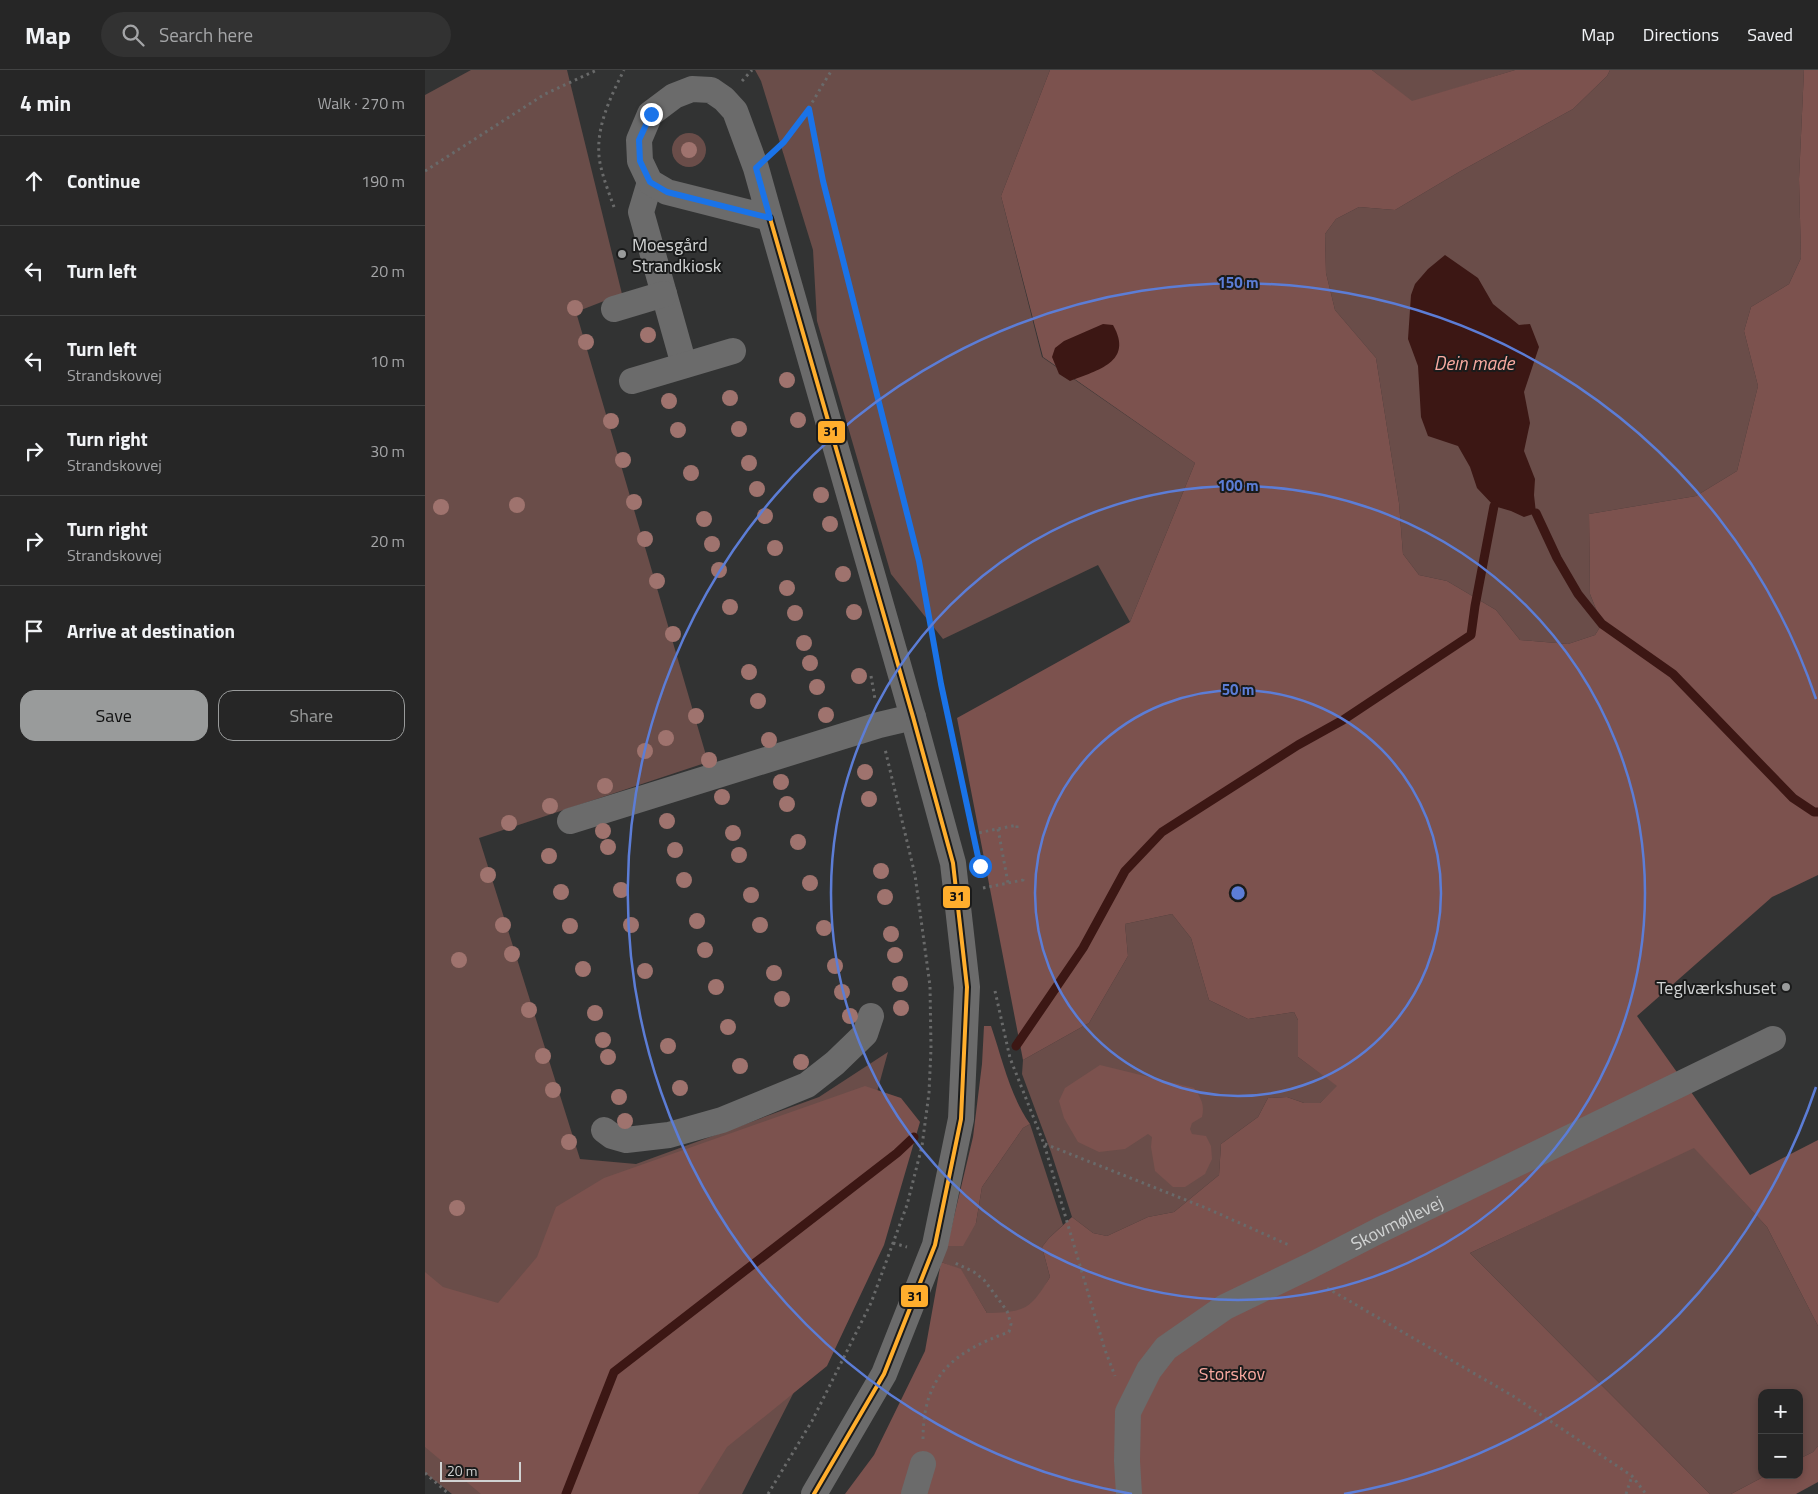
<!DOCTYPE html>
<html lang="en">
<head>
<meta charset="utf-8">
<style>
	:root { --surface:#262626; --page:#323232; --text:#f1f3f6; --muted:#a4a5a7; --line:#424343; --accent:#999b9b }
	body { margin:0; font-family:"Titillium Web",sans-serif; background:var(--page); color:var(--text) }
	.controls { position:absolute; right:15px; bottom:15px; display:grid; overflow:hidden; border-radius:10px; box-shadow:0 2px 8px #0003 }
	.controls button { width:45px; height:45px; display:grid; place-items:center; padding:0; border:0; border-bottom:1px solid var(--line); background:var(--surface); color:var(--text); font:25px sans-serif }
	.scale { position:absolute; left:15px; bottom:12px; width:81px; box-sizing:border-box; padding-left:5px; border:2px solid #d1d3d3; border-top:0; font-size:14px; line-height:18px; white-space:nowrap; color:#d1d3d3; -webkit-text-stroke:4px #1a1b1b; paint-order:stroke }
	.stop { position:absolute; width:15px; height:15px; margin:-11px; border:4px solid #1a73e8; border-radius:50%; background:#fff }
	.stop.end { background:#1a73e8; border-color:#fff; box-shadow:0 1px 5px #0008 }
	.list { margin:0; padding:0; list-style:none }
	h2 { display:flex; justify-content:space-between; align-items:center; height:65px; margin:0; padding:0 20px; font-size:21px }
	h2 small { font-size:16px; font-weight:400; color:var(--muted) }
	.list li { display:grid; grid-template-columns:32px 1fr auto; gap:15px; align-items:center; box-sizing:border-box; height:90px; padding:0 20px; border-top:1px solid var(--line) }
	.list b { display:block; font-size:19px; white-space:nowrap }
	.list p { margin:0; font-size:16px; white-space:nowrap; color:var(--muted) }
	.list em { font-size:16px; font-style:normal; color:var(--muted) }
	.actions { display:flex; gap:10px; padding:15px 20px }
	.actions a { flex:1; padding:11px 0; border:1px solid var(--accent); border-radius:15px; text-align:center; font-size:18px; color:var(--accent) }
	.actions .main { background:var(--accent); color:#111 }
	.icon { flex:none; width:28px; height:28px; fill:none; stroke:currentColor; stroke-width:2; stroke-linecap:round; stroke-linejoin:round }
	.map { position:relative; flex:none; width:1393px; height:1424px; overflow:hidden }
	header { display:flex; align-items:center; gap:30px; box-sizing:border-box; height:70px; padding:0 25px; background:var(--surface); border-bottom:1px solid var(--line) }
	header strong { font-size:24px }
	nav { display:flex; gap:28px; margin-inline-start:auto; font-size:18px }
	.search { width:350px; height:45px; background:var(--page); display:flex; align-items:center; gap:12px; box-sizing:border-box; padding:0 18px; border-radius:28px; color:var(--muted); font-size:19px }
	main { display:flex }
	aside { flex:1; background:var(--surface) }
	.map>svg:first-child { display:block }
	.green { fill:#6a4d49 }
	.forest { fill:#7c524e }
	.water { fill:#3c1714 }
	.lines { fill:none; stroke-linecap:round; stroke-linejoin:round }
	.stream { stroke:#3c1714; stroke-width:9 }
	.path { stroke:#696a6a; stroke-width:3; stroke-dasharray:2.5 4; stroke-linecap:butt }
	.minor { stroke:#6b6b6b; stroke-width:26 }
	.bus-1-casing { stroke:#1a1b1b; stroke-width:8 }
	.bus-1 { stroke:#ffae2d; stroke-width:4 }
	.tree { fill:#9f736e }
	.route { stroke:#1a73e8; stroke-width:6 }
	.ring { fill:none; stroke:#5c7dd6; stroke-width:2.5 }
	.poi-dot { fill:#999b9b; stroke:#1a1b1b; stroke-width:2 }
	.labels { text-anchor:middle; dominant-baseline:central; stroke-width:4; stroke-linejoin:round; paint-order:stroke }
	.poi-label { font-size:18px; fill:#d1d3d3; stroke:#1a1b1b; text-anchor:start }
	.street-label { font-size:18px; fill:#d1d3d3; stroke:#1a1b1b }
	.park-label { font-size:18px; fill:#f8a89f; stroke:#1a1b1b }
	.water-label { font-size:19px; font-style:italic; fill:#f9aaa1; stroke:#1a1b1b }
	.centre { fill:#5c7dd6; stroke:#1a1b1b; stroke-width:2.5 }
	.ring-label { font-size:15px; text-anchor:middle; font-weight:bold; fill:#5c7dd6; stroke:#1a1b1b; stroke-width:4; stroke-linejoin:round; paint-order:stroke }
	.line-badge { stroke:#1a1b1b; stroke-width:2 }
	.pale-badge-label { font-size:14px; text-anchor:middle; font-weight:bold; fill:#111 }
</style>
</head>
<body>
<header>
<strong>Map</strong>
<div class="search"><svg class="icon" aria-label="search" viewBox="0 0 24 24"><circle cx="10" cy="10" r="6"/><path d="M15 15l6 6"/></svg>Search here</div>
<nav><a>Map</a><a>Directions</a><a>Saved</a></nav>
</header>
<main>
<aside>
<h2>4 min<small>Walk · 270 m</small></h2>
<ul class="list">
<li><svg class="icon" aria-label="ahead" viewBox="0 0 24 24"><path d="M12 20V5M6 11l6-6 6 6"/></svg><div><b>Continue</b></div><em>190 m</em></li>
<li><svg class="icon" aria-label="left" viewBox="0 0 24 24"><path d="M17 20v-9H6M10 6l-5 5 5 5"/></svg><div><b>Turn left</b></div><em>20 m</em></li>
<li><svg class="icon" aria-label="left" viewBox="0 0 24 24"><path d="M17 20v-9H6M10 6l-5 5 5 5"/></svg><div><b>Turn left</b><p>Strandskovvej</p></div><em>10 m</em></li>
<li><svg class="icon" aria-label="right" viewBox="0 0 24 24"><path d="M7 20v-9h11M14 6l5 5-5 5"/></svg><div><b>Turn right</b><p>Strandskovvej</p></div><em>30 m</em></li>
<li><svg class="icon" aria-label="right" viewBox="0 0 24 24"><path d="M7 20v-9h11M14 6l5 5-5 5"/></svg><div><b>Turn right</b><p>Strandskovvej</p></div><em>20 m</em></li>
<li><svg class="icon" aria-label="arrive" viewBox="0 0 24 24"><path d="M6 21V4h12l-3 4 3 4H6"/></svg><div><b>Arrive at destination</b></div></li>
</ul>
<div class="actions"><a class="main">Save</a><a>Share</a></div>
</aside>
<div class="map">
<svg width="1393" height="1424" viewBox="0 0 1393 1424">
	<rect width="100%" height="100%" fill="#323333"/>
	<g class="green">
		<path d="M 46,0 L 142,0 L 197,224 L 151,242 L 283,692 L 54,768 L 155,1089 L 211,1094 L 394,1027 L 463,982 L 370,1320 L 317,1424 L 27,1424 L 0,1403 L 0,25 Z"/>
		<path d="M 330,0 L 625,0 L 576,126 L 617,287 L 770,393 L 705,552 L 673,495 L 518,569 L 466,504 L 392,251 L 388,180 L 336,11 Z"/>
		<path d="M 947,0 L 1090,0 L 987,32 Z"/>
		<path d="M 1185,0 L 1379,0 L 1374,109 L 1376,188 L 1364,214 L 1326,237 L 1319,261 L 1333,316 L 1312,401 L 1271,426 L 1164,444 L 1165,524 L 1177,554 L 1170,565 L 1143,574 L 1095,570 L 1071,540 L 1022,511 L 994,505 L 978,484 L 974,433 L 951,288 L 910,240 L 901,203 L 900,164 L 911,149 L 934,137 L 970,140 L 1034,102 L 1148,39 L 1182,6 Z"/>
		<circle cx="264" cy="80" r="17"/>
		<path d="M 747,844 L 766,868 L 784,930 L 823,949 L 869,942 L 873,950 L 873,987 L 913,1016 L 895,1033 L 879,1033 L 862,1027 L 843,1028 L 833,1047 L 796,1074 L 794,1105 L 749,1142 L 723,1147 L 682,1166 L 668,1163 L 647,1147 L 626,1082 L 597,1004 L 598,990 L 664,953 L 703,886 L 700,854 Z"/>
		<path d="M 605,1054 L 638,1155 L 624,1168 L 617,1177 L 625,1207 C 619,1217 612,1233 601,1239 C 590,1245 574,1243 562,1243 L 536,1200 L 516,1192 L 522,1176 L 551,1153 L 557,1117 L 598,1058 Z"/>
		<path d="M 1269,1077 L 1342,1157 L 1393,1256 L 1393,1376 L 1388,1382 L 1374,1389 L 1374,1323 L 1337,1323 L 1337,1405 L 1342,1405 L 1306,1424 L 1285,1424 L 1045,1183 Z"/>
	</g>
	<g class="forest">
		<path d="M 625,0 L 947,0 L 987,31 L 1090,0 L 1185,0 L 1182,6 L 1148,39 L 1034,102 L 970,140 L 934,137 L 911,149 L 900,164 L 901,203 L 910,240 L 951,288 L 974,433 L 978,484 L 994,505 L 1022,511 L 1071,540 L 1095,570 L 1143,574 L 1170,565 L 1177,554 L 1165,524 L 1164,444 L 1271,426 L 1312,401 L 1333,316 L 1319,261 L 1326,237 L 1364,214 L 1376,188 L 1374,109 L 1379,0 L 1393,0 L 1393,805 L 1347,827 L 1212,946 L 1325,1105 L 1393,1070 L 1393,1256 L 1342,1157 L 1269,1078 L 1045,1183 L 1285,1424 L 420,1424 L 449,1385 L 500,1281 L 516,1192 L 536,1199 L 562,1243 C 600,1242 605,1240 625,1207 L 617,1177 L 624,1168 L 647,1147 L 668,1163 L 682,1166 L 723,1147 L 749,1142 L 794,1105 L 796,1074 L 833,1047 L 843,1028 L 862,1027 L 879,1033 L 895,1033 L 912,1016 L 873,987 L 873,950 L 869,942 L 823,949 L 784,930 L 766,868 L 747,844 L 700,854 L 703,886 L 664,953 L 598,990 L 532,648 L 705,552 L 770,393 L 618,287 L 576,126 Z"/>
		<path d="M 559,956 L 566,956 C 577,988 585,1026 605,1054 L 598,1058 L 557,1117 L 551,1153 L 538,1176 L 522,1176 L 548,1067 L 557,994 Z"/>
		<path d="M 675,995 L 769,1018 C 776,1028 780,1035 777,1047 L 767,1053 L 765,1059 L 767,1064 L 781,1066 L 786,1076 L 787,1089 L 780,1104 L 760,1117 L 748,1117 L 730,1101 L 726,1077 L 727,1067 L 723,1064 L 700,1079 L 674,1082 L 653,1072 L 639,1048 L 634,1031 L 640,1018 Z"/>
		<path d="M 440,1016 L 476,1028 L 495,1052 L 459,1175 L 402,1296 L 302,1377 L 273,1424 L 56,1424 L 0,1377 L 0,1202 L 18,1217 L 73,1233 L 112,1187 L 131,1137 L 179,1108 Z"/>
		<path d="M 1393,1376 L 1393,1412 L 1371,1424 L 1306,1424 L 1342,1405 L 1374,1405 L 1374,1389 L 1388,1382 Z"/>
	</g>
	<g class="water">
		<path d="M 1020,185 L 1053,208 L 1068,234 L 1094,255 L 1105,254 L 1114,277 L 1099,322 L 1105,353 L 1099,381 L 1110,409 L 1109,425 L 1111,443 L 1099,447 L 1086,441 L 1069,436 L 1052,418 L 1045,397 L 1033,376 L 1003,366 L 996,347 L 993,296 L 983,269 L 986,225 L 990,214 L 1003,199 Z"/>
		<path d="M 678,254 L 688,255 C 709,292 673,300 645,311 L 634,304 L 627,287 L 630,278 L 639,271 Z"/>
	</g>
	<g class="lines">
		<g class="stream">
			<path d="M 1111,443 L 1132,488 L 1153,524 L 1177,554 L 1248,604 L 1368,728 L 1389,742 L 1393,742"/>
			<path d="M 591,976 L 658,878 L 700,801 L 737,762 L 873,675 L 918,650 L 1046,565 L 1050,536 L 1069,436"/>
			<path d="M 141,1424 L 189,1302 L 472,1083 L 489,1067"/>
		</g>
		<g class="path">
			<path d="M 317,11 L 327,0"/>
			<path d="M 384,39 L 398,111 L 494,491 L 516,614 L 540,728"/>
			<path d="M 352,79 C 376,57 389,27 407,0"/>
			<path d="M 0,101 L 120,24 L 172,0"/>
			<path d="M 189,137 C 184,123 178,108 175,93 C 169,60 185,28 199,0"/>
			<path d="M 446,606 L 450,629"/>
			<path d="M 573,759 L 583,813"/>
			<path d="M 548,764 L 592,755 L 592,759"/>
			<path d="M 558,818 L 598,810 L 597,806"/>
			<path d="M 570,921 L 585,988 L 619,1074 L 680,1280 L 690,1306"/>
			<path d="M 620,1074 L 781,1138 L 866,1176"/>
			<path d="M 468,1173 L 482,1177"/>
			<path d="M 902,1218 L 1088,1326 L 1207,1406 L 1221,1424"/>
			<path d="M 498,1369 C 498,1306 528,1282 584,1262 L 586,1254 L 582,1241 L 571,1226 L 559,1210 L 549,1202 L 530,1193"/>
			<path d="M 0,1403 L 24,1424"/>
			<path d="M 343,1424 L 387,1351 L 446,1233 L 482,1135 L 497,1076 L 504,1023 L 506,978 L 505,916 L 490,805 L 460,679"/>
			<path d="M 1201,1424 L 1207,1406"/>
		</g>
		<g class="minor">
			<path d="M 225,112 L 216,142 L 259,295"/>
			<path d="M 345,148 L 242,122 L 225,112 L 215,91 L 214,70 L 225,44 L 249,26 L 267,19 L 286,20 L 299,29 L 310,41 L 331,98 L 345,148 L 488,647 L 528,793 L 542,917 L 536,1049 L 510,1175 L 459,1304 L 389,1424"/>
			<path d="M 189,239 L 239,224"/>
			<path d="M 207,311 L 308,281"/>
			<path d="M 145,751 L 454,655 L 488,647"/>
			<path d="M 179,1060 L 187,1066 L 201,1070 L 244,1065 L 297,1050 L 382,1015 L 410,993 L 440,964 L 446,946"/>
			<path d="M 489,1424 L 498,1394"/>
			<path id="s1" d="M 704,1424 L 702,1391 L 703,1342 L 724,1300 L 741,1278 L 800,1237 L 885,1196 L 953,1161 L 1348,969"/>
		</g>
		<g class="bus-1-casing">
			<path id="bus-1" d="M 345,148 L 488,647 L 528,793 L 542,917 L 536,1049 L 510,1175 L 459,1304 L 389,1424"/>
		</g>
		<use href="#bus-1" class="bus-1"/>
	</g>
	<g class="tree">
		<circle cx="264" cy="80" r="8"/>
		<circle cx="150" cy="238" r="8"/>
		<circle cx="223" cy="265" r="8"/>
		<circle cx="161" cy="272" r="8"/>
		<circle cx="362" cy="310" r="8"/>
		<circle cx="305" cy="328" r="8"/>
		<circle cx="244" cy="331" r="8"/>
		<circle cx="373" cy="350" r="8"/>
		<circle cx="186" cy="351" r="8"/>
		<circle cx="314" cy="359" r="8"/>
		<circle cx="253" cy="360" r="8"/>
		<circle cx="198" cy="390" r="8"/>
		<circle cx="324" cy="393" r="8"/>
		<circle cx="266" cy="403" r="8"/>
		<circle cx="332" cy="419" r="8"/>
		<circle cx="396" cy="425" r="8"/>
		<circle cx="209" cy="432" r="8"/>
		<circle cx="92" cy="435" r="8"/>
		<circle cx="16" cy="437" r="8"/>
		<circle cx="340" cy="446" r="8"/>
		<circle cx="279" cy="449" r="8"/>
		<circle cx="405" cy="454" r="8"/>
		<circle cx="220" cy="469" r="8"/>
		<circle cx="287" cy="474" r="8"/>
		<circle cx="350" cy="478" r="8"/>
		<circle cx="294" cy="500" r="8"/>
		<circle cx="418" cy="504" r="8"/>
		<circle cx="232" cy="511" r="8"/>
		<circle cx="362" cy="518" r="8"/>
		<circle cx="305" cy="537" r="8"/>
		<circle cx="429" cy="542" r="8"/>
		<circle cx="370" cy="543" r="8"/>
		<circle cx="248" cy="564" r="8"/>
		<circle cx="379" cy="573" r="8"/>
		<circle cx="385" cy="593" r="8"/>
		<circle cx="324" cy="602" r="8"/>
		<circle cx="434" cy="606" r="8"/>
		<circle cx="392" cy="617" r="8"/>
		<circle cx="333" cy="631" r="8"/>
		<circle cx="401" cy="645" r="8"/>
		<circle cx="271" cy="646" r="8"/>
		<circle cx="241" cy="668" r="8"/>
		<circle cx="344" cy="670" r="8"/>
		<circle cx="220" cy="681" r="8"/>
		<circle cx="284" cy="690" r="8"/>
		<circle cx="440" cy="702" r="8"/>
		<circle cx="356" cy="712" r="8"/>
		<circle cx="180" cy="716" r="8"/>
		<circle cx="297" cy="727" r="8"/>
		<circle cx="444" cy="729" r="8"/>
		<circle cx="362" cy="734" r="8"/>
		<circle cx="125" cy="736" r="8"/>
		<circle cx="242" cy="751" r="8"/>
		<circle cx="84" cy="753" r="8"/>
		<circle cx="178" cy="761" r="8"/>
		<circle cx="308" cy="763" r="8"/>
		<circle cx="373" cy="772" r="8"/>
		<circle cx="183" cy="777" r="8"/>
		<circle cx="250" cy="780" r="8"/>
		<circle cx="314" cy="785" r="8"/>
		<circle cx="124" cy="786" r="8"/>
		<circle cx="456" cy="801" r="8"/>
		<circle cx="63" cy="805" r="8"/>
		<circle cx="259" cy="810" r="8"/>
		<circle cx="385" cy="813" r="8"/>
		<circle cx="196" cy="820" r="8"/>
		<circle cx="136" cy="822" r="8"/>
		<circle cx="326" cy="825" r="8"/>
		<circle cx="460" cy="827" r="8"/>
		<circle cx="272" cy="851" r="8"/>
		<circle cx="78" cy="855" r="8"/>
		<circle cx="206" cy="855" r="8"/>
		<circle cx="335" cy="855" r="8"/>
		<circle cx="145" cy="856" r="8"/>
		<circle cx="399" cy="858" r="8"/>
		<circle cx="466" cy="864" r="8"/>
		<circle cx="280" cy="880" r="8"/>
		<circle cx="87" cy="884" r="8"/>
		<circle cx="470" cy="885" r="8"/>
		<circle cx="34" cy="890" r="8"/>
		<circle cx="410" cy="896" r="8"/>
		<circle cx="158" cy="899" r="8"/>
		<circle cx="220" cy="901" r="8"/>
		<circle cx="349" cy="903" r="8"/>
		<circle cx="475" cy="914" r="8"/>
		<circle cx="291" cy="917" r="8"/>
		<circle cx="417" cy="922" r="8"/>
		<circle cx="357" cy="929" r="8"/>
		<circle cx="476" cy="938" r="8"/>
		<circle cx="104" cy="940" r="8"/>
		<circle cx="170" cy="943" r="8"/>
		<circle cx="425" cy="946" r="8"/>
		<circle cx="303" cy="957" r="8"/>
		<circle cx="178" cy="970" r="8"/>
		<circle cx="243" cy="976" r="8"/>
		<circle cx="118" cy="986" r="8"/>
		<circle cx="183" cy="987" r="8"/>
		<circle cx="376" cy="992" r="8"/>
		<circle cx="315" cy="996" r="8"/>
		<circle cx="255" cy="1018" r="8"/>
		<circle cx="128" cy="1020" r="8"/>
		<circle cx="194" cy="1027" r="8"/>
		<circle cx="200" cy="1051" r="8"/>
		<circle cx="144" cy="1072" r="8"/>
		<circle cx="32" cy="1138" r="8"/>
	</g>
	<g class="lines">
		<path class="route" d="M 226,44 L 214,70 L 215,91 L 225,112 L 242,122 L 345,148 L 331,98 L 359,72 L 384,39 L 398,111 L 494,491 L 516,614 L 555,796"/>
	</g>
	<g class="ring">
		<circle cx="813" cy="823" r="203"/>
		<circle cx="813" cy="823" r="407"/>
		<path d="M1391 1017A610 610 0 0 1 919 1424M707 1424A610 610 0 1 1 1391 629"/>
	</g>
	<g class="poi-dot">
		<circle cx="197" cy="184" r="5"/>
		<circle cx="1361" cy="917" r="5"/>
	</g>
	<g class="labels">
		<g class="poi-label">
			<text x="207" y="174">Moesgård<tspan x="207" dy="21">Strandkiosk</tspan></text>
			<text x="1351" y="917" text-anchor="end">Teglværkshuset</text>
		</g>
		<g class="street-label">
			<text stroke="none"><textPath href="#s1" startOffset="420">Skovmøllevej</textPath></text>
		</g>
		<g class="park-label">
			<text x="807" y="1303">Storskov</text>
		</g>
		<g class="water-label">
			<text x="1049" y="292">Dein made</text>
		</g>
	</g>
	<circle cx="813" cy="823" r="8" class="centre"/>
	<g class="ring-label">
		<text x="813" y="218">150 m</text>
		<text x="813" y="421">100 m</text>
		<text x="813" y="625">50 m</text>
	</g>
	<g class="line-badge">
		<rect x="392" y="350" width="29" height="24" rx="5" fill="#ffae2d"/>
		<rect x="517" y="815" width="29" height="24" rx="5" fill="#ffae2d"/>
		<rect x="475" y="1214" width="29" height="24" rx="5" fill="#ffae2d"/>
	</g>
	<g class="pale-badge-label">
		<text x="406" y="366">31</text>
		<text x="532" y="831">31</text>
		<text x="490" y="1231">31</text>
	</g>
</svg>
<div class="controls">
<button>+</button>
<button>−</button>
</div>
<div class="scale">20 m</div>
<div class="stop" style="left:555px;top:796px"></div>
<div class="stop end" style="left:226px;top:44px"></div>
</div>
</main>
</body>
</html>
